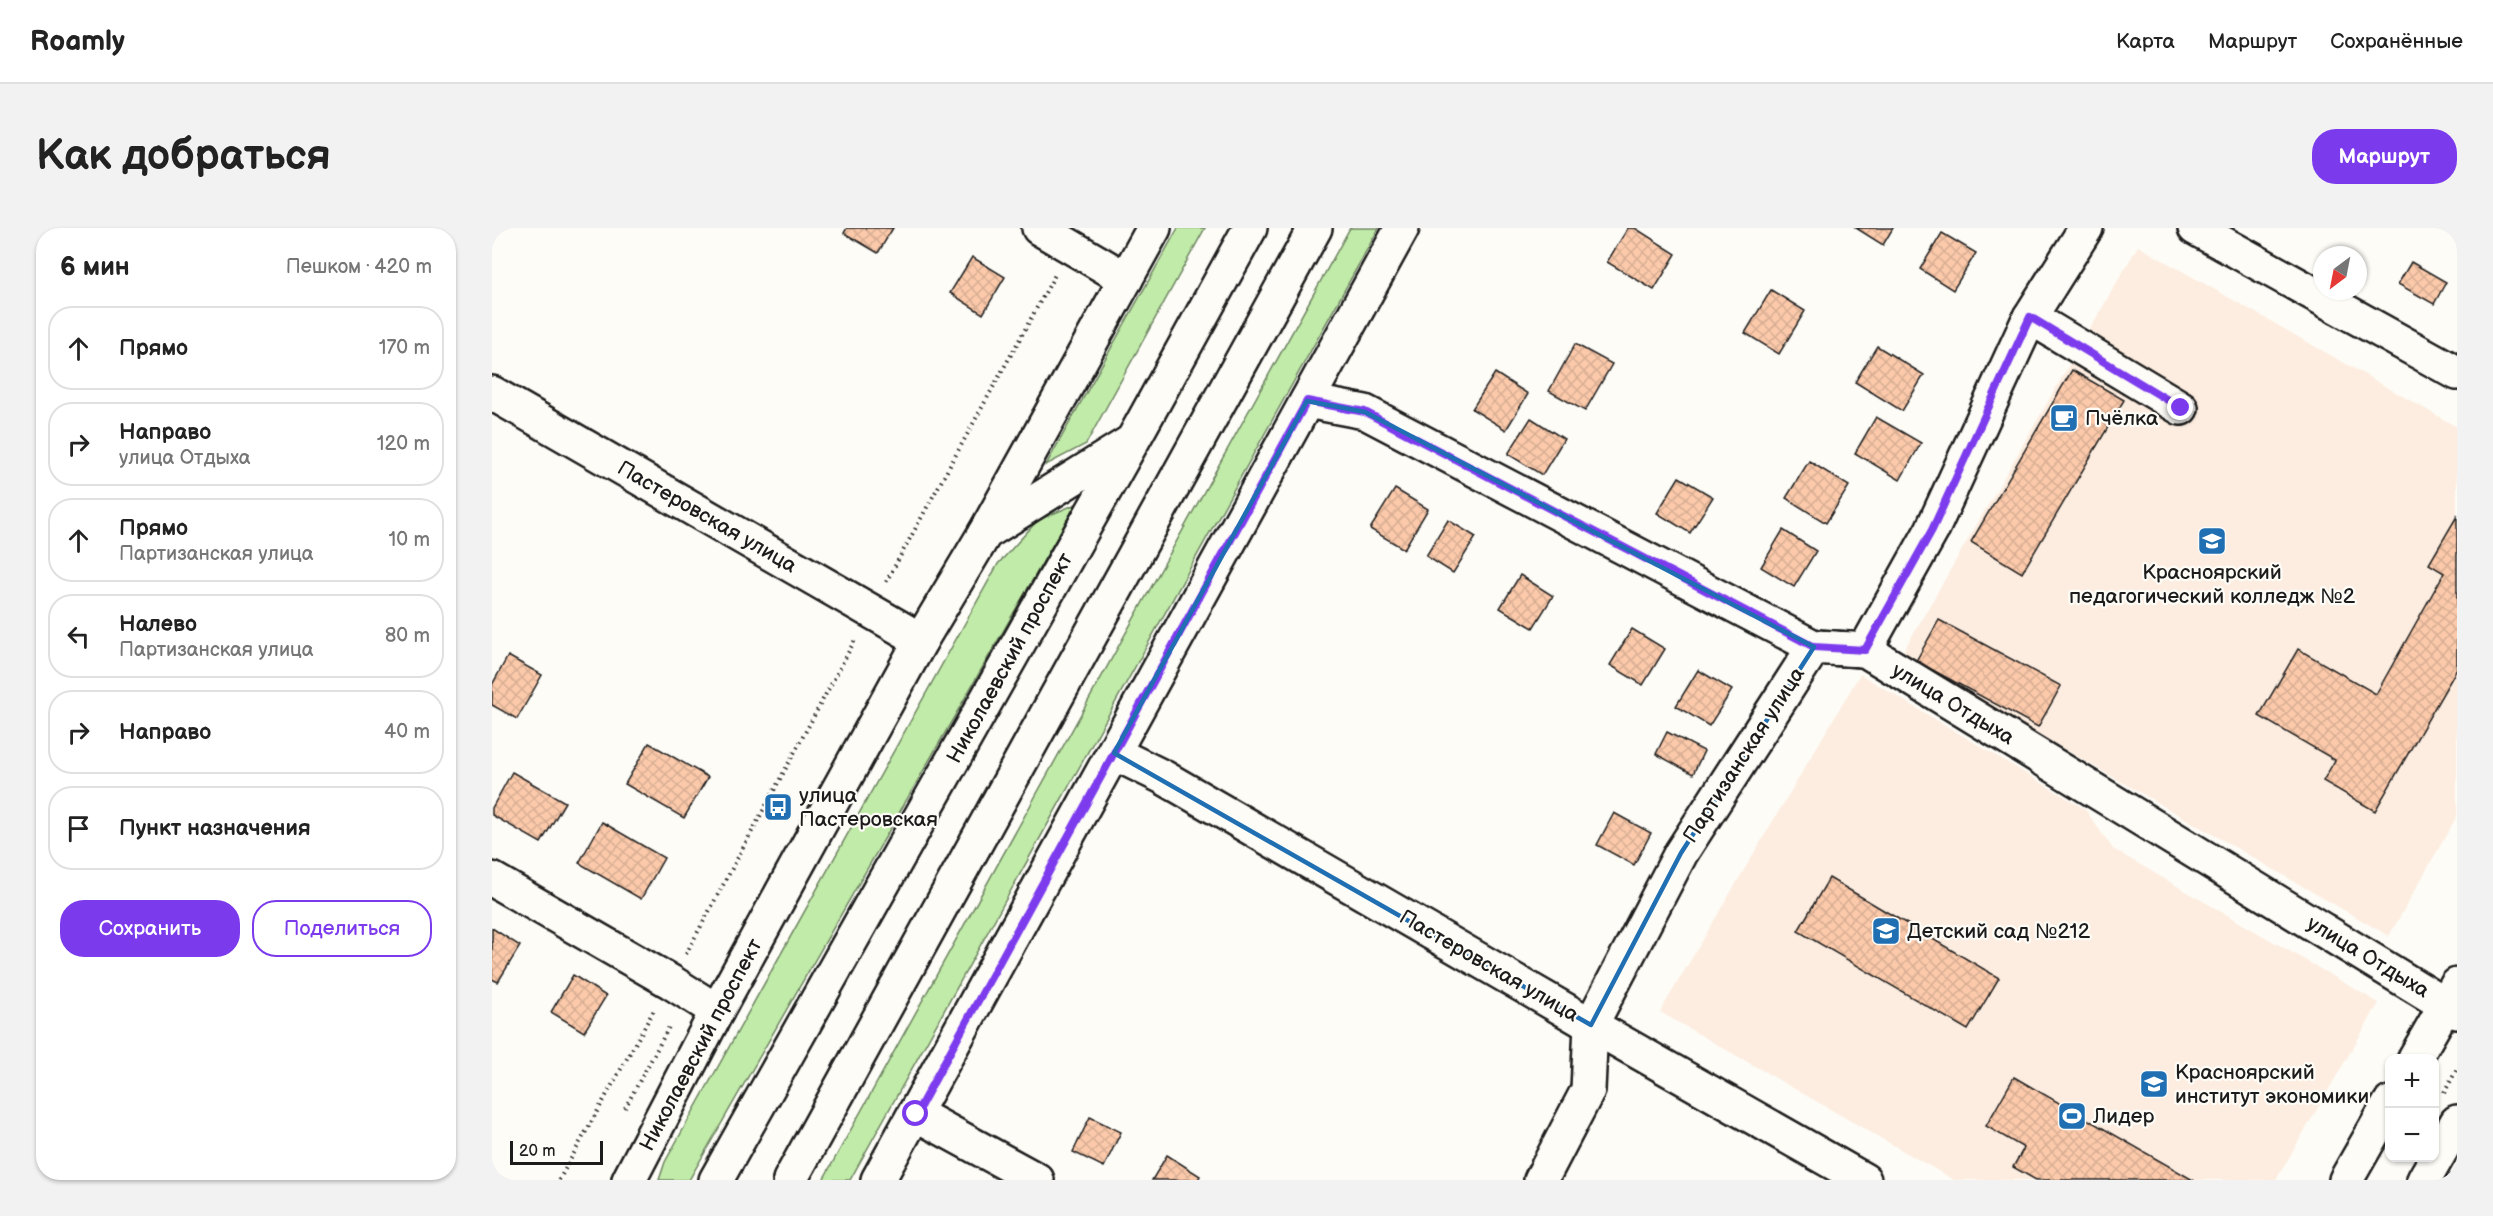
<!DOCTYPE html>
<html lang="ru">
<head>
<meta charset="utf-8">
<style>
	:root { --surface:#fff; --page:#f2f2f2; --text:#222; --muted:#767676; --line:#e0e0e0; --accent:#7c3aed }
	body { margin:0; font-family:"Balsamiq Sans",sans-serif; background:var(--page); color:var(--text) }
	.controls { position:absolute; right:18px; bottom:18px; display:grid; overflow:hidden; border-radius:12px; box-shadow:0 2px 4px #0004 }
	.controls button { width:54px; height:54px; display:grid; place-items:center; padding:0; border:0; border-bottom:2px solid var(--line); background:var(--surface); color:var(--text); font:30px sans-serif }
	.compass { position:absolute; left:1821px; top:18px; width:54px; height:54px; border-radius:50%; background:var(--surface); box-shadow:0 2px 4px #0004; rotate:212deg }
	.scale { position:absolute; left:18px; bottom:15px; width:93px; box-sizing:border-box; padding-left:6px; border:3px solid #1c1c1c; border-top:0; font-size:16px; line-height:21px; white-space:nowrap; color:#1c1c1c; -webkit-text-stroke:4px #fdfcf7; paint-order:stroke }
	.stop { position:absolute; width:18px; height:18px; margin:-14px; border:4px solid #7c3aed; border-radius:50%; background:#fff }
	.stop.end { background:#7c3aed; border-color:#fff; box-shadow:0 2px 6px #0008 }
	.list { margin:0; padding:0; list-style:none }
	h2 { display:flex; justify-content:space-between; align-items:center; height:78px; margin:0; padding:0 24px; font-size:26px }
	h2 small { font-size:20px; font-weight:400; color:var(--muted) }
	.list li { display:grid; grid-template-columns:39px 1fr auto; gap:18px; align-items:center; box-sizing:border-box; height:84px; margin:0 12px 12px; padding:0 12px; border:2px solid var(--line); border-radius:24px }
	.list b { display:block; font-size:22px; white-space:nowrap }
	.list p { margin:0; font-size:20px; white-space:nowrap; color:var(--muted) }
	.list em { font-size:20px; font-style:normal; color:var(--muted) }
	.actions { display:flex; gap:12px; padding:18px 24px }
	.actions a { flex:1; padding:14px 0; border:2px solid var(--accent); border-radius:24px; text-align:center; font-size:21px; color:var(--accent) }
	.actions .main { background:var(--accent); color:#fff }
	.icon { flex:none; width:33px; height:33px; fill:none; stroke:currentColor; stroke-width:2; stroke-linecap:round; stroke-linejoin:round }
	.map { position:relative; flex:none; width:1965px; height:952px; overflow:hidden; border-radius:24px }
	header { display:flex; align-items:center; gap:36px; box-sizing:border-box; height:84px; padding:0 30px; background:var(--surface); border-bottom:2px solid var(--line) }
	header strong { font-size:28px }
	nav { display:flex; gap:33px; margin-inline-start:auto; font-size:21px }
	.intro { display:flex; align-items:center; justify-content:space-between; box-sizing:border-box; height:144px; padding:0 36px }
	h1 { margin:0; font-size:42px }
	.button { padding:15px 27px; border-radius:24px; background:var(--accent); color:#fff; font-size:21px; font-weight:700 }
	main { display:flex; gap:36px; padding:0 36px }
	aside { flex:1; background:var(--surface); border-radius:24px; box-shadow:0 2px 4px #0004 }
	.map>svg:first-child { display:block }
	.built { fill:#fdede0 }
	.green { fill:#c1eba8; stroke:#6e8462; stroke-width:1.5 }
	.building { fill:url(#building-cross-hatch); stroke:#1c1c1c; stroke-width:1.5 }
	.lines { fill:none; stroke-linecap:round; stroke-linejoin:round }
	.minor-casing { stroke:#1c1c1c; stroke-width:38 }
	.major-casing { stroke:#1c1c1c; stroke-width:38 }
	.path { stroke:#1c1c1c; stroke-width:4; stroke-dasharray:1.5 4.5; stroke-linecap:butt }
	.minor { stroke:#fdfcf7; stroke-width:33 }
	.major { stroke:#fdfcf7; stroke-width:33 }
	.route { stroke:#7c3aed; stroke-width:8 }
	.marked { fill:none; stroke:#1f6fb2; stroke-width:4.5; stroke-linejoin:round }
	.labels { text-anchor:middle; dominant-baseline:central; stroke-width:4.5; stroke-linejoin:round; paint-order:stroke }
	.poi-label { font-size:21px; fill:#1c1c1c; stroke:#fdfcf7; text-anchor:start }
	.street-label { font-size:21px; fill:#1c1c1c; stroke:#fdfcf7 }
</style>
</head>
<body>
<header>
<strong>Roamly</strong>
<nav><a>Карта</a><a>Маршрут</a><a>Сохранённые</a></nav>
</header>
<div class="intro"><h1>Как добраться</h1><a class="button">Маршрут</a></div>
<main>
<aside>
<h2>6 мин<small>Пешком · 420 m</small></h2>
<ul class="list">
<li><svg class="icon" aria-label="ahead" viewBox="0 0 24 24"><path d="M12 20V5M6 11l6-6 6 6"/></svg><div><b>Прямо</b></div><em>170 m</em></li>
<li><svg class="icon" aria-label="right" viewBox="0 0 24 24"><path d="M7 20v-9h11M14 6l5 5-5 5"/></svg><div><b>Направо</b><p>улица Отдыха</p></div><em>120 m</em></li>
<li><svg class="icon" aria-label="ahead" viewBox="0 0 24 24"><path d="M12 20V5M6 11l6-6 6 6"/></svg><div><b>Прямо</b><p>Партизанская улица</p></div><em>10 m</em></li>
<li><svg class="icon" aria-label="left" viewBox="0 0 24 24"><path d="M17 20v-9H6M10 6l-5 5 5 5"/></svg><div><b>Налево</b><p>Партизанская улица</p></div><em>80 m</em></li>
<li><svg class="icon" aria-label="right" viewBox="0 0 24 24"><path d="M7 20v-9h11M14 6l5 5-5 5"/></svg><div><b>Направо</b></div><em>40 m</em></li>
<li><svg class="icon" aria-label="arrive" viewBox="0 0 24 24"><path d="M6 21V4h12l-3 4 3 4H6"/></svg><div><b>Пункт назначения</b></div></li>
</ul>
<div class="actions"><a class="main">Сохранить</a><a>Поделиться</a></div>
</aside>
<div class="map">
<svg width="1965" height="952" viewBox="0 0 1965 952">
	<defs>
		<pattern id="building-cross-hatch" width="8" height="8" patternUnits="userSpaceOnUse" patternTransform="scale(1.5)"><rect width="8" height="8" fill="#fccaab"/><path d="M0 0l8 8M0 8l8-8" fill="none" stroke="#d7ad93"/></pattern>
	</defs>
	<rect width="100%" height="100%" fill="#fdfcf7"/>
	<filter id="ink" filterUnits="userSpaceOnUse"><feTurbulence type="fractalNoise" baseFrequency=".0167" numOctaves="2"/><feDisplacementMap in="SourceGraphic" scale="12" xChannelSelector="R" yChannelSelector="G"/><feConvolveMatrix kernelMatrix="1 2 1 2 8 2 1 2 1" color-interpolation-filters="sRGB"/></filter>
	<g filter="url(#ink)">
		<g class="built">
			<path d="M 1646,18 L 1965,199 L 1965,588 L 1897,708 L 1409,427 Z"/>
			<path d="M 1368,446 L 1593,581 L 1621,621 L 1887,775 L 1784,952 L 1462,952 L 1168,784 Z"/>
		</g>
		<g class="green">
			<path d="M 686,0 L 713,0 L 594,216 L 554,237 Z"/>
			<path d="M 858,0 L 887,0 L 358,952 L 331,952 Z"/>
			<path d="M 584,276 L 197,952 L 167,952 L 173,934 L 506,336 L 546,292 Z"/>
		</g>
		<g class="building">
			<path d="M 355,0 L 401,0 L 386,25 L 352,5 Z"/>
			<path d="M 1136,0 L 1143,0 L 1184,26 L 1162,62 L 1115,34 Z"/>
			<path d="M 1364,0 L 1401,0 L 1391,17 Z"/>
			<path d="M 1450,5 L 1484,25 L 1461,62 L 1428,41 Z"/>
			<path d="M 480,29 L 513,49 L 491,86 L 458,65 Z"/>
			<path d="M 1919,34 L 1954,54 L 1942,76 L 1906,56 Z"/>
			<path d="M 1279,62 L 1313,83 L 1287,126 L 1253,105 Z"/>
			<path d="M 1083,116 L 1120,136 L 1093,183 L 1057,163 Z"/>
			<path d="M 1385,118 L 1432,147 L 1410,183 L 1363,154 Z"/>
			<path d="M 1580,142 L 1632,172 L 1530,345 L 1479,314 Z"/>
			<path d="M 1003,145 L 1036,166 L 1014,202 L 980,181 Z"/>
			<path d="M 1384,189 L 1429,215 L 1408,252 L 1363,225 Z"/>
			<path d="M 1039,190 L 1072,211 L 1050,247 L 1016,226 Z"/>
			<path d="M 1317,233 L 1357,258 L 1334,295 L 1294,270 Z"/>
			<path d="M 1187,249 L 1221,269 L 1198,305 L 1165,285 Z"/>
			<path d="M 903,261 L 936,281 L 912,321 L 878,301 Z"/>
			<path d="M 1965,288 L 1965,441 L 1883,583 L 1831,553 L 1843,532 L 1767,488 L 1806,421 L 1884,466 L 1952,345 L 1937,336 Z"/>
			<path d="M 956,292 L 984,309 L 961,345 L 934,328 Z"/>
			<path d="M 1291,302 L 1324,323 L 1302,359 L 1269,339 Z"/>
			<path d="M 1028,347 L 1061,368 L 1041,400 L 1008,380 Z"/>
			<path d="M 1447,392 L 1569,458 L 1546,499 L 1424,433 Z"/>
			<path d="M 1140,401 L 1173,421 L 1151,457 L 1118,437 Z"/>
			<path d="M 16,428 L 50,447 L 25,491 L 0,477 L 0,457 Z"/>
			<path d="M 1206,442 L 1240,462 L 1217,498 L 1184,478 Z"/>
			<path d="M 1175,504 L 1212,523 L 1201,546 L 1164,526 Z"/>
			<path d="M 157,515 L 216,549 L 192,590 L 133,556 Z"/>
			<path d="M 20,544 L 73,574 L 49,615 L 0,587 L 0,580 Z"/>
			<path d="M 1122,585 L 1159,605 L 1142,637 L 1105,617 Z"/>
			<path d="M 110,594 L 172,630 L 149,671 L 87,635 Z"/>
			<path d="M 1337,650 L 1507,750 L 1476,802 L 1306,703 Z"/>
			<path d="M 0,700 L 28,718 L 6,754 L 0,751 Z"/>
			<path d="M 81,747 L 114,768 L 92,804 L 59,784 Z"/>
			<path d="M 1522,849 L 1701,952 L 1544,952 L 1521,939 L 1532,920 L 1494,898 Z"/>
			<path d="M 598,889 L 629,904 L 612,939 L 581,924 Z"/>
			<path d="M 675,927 L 708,948 L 706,952 L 660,952 Z"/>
		</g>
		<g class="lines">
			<g class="minor-casing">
				<g id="minor">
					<path d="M 547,0 L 634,51"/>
					<path d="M 1703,0 L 1965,145"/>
					<path d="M 1538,89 L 1689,180"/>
					<path d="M 0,165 L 429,412"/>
					<path d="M 815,173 L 873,184 L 1322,419 L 1373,422 L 1965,784"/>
					<path d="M 493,305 L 662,0"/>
					<path d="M 622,525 L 671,549 L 1099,797 L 1372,952"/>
					<path d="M 0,651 L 179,754 L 225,783"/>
					<path d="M 424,886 L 545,952"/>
					<path d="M 386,952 L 910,0"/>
					<path d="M 1049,952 L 1096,862 L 1099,797 L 1189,625 L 1322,419 L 1373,422 L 1440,302 L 1538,89 L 1594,0"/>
					<path d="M 1932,952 L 1965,894"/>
				</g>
			</g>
			<g class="major-casing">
				<g id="major">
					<path d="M 1923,830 L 1965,757"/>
					<path d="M 137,952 L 225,783 L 326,599 L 429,412 L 493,305 L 637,215"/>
					<path d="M 224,952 L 641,212 L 758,0"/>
					<path d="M 298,952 L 823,0"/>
					<path d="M 1854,952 L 1898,875"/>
				</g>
			</g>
			<g class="path">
				<path d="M 394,354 L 564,45"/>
				<path d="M 194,726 L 364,410"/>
				<path d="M 1952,865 L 1965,841"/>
				<path d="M 133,880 L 177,799"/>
				<path d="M 67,952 L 162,782"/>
			</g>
			<use href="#minor" class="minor"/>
			<use href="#major" class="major"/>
		</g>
	</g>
	<g class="lines" filter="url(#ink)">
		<path class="route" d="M 424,886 L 815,173 L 873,184 L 1322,419 L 1373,422 L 1440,302 L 1538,89 L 1689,180"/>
	</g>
	<path class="marked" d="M 815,173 L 873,184 L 1322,419 L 1189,625 L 1099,797 L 622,525 Z"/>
	<defs>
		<g id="cafe-square" transform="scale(1.5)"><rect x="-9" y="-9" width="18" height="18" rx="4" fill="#1f6fb2" stroke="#fdfcf7"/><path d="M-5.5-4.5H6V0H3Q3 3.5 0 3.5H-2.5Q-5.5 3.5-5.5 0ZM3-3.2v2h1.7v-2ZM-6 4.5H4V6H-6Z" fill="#fff"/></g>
		<g id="university-square" transform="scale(1.5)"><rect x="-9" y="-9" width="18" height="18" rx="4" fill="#1f6fb2" stroke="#fdfcf7"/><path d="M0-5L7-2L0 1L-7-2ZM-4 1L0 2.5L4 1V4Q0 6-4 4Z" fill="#fff"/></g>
		<g id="bus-square" transform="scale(1.5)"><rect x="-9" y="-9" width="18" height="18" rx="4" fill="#1f6fb2" stroke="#fdfcf7"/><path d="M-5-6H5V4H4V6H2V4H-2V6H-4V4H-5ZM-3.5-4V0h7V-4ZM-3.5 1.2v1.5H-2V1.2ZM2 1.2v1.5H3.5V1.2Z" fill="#fff"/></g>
		<g id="school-square" transform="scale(1.5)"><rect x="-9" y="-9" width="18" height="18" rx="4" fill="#1f6fb2" stroke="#fdfcf7"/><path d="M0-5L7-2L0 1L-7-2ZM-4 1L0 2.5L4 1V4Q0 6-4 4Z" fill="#fff"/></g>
		<g id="stadium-square" transform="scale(1.5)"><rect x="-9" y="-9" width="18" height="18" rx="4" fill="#1f6fb2" stroke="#fdfcf7"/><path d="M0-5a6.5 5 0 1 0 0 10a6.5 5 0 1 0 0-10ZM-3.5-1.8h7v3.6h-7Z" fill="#fff"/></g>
	</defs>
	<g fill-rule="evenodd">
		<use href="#cafe-square" x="1572" y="190"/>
		<use href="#university-square" x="1720" y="313"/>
		<use href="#bus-square" x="286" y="579"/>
		<use href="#school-square" x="1394" y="703"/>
		<use href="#university-square" x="1662" y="856"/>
		<use href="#stadium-square" x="1580" y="888"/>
	</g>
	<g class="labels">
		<g class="poi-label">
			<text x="1593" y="190">Пчёлка</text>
			<text x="1720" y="344" text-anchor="middle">Красноярский<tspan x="1720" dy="24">педагогический колледж №2</tspan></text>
			<text x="307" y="567">улица<tspan x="307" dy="24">Пастеровская</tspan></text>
			<text x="1415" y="703">Детский сад №212</text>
			<text x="1683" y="844">Красноярский<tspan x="1683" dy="24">институт экономики</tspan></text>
			<text x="1601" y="888">Лидер</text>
		</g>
		<g class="street-label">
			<text transform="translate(215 289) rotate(30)">Пастеровская улица</text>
			<text transform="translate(518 430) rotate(-61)">Николаевский проспект</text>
			<text transform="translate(1461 476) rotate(31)">улица Отдыха</text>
			<text transform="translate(1252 527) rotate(-57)">Партизанская улица</text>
			<text transform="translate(1876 729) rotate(31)">улица Отдыха</text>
			<text transform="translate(997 738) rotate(30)">Пастеровская улица</text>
			<text transform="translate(209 817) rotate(-62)">Николаевский проспект</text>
		</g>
	</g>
</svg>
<div class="controls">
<button>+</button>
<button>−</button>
</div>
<svg class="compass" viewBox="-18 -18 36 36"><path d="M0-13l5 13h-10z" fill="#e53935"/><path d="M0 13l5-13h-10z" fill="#767676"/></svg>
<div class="scale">20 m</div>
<div class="stop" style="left:424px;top:886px"></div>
<div class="stop end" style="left:1689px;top:180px"></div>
</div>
</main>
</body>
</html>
